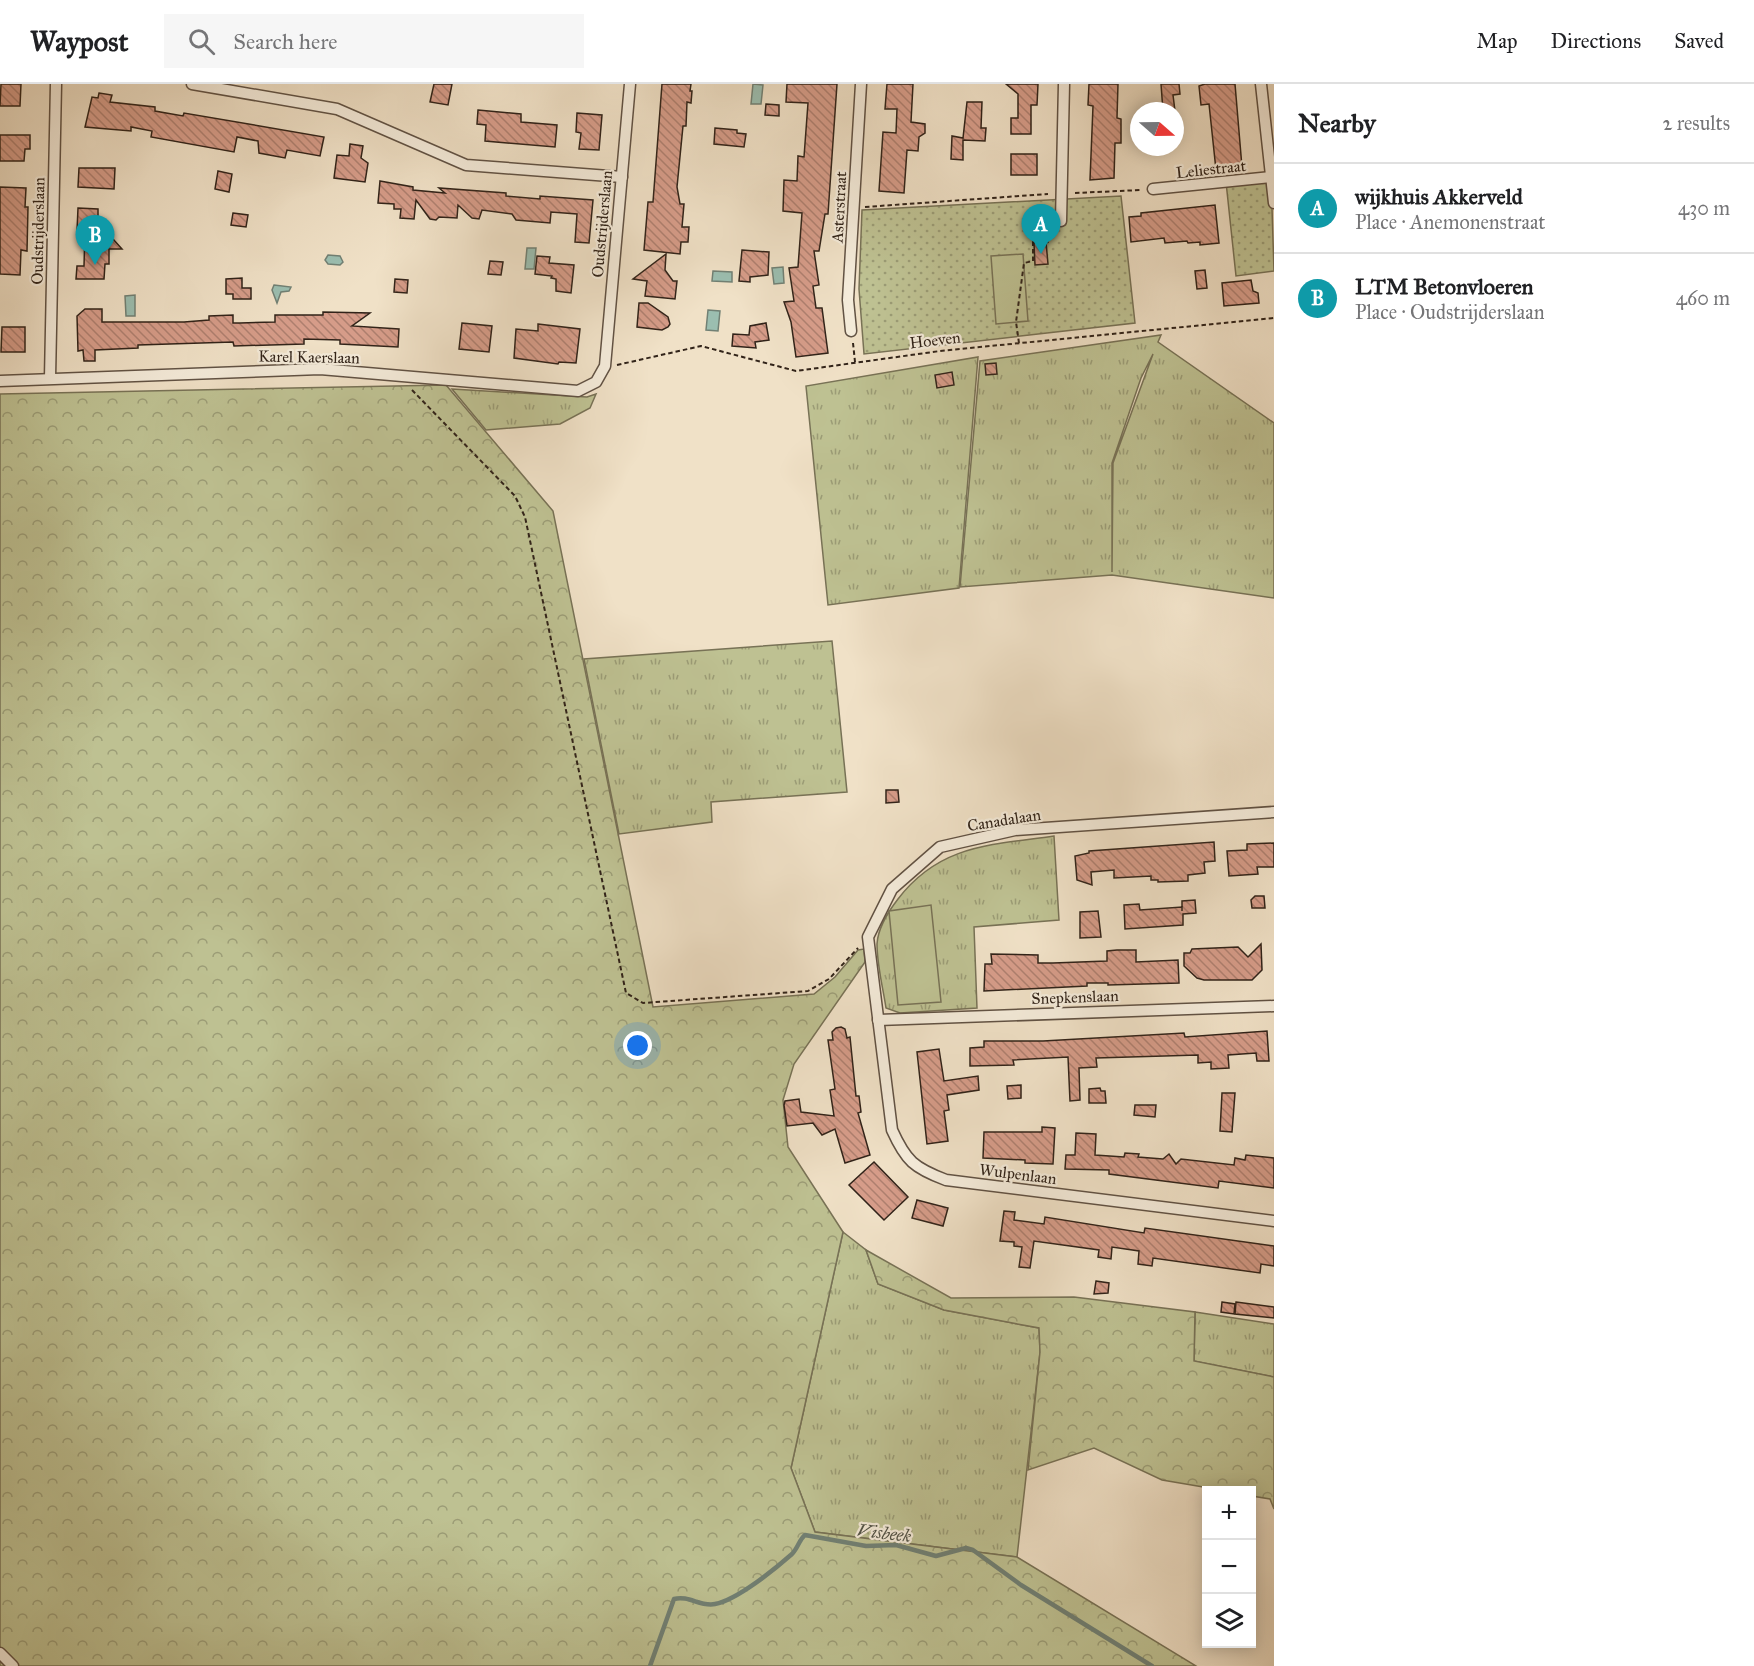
<!DOCTYPE html>
<html lang="en">
<head>
<meta charset="utf-8">
<style>
	:root { --surface:#fff; --page:#f6f6f6; --text:#202124; --muted:#757577; --line:#e0e0e0; --accent:#db2777 }
	body { margin:0; font-family:"IM FELL Great Primer",serif; background:var(--page); color:var(--text) }
	.controls { position:absolute; right:18px; bottom:18px; display:grid; overflow:hidden; border-radius:0px; box-shadow:0 3px 15px #0003 }
	.controls button { width:54px; height:54px; display:grid; place-items:center; padding:0; border:0; border-bottom:2px solid var(--line); background:var(--surface); color:var(--text); font:30px sans-serif }
	.compass { position:absolute; left:1130px; top:18px; width:54px; height:54px; border-radius:50%; background:var(--surface); box-shadow:0 3px 15px #0003; rotate:110deg }
	.you { position:absolute; left:638px; top:962px; width:21px; height:21px; margin:-15px; border:4px solid #fff; border-radius:50%; background:#1a73e8; box-shadow:0 0 0 9px #1a73e833 }
	.badge { display:grid; place-items:center; width:39px; height:39px; border-radius:50%; background:var(--accent); color:#fff; font-size:20px; font-weight:700 }
	.pin { position:absolute; translate:-50% -50px; filter:drop-shadow(0 2px 3px #0008) }
	.pin::after { content:''; position:absolute; top:32px; width:21px; height:18px; background:inherit; clip-path:polygon(0 0,100% 0,50% 100%) }
	.list { margin:0; padding:0; list-style:none }
	h2 { display:flex; justify-content:space-between; align-items:center; height:78px; margin:0; padding:0 24px; font-size:26px }
	h2 small { font-size:20px; font-weight:400; color:var(--muted) }
	.list li { display:grid; grid-template-columns:39px 1fr auto; gap:18px; align-items:center; box-sizing:border-box; height:90px; padding:0 24px; border-top:2px solid var(--line) }
	.list b { display:block; font-size:22px; white-space:nowrap }
	.list p { margin:0; font-size:20px; white-space:nowrap; color:var(--muted) }
	.list em { font-size:20px; font-style:normal; color:var(--muted) }
	.icon { flex:none; width:33px; height:33px; fill:none; stroke:currentColor; stroke-width:2; stroke-linecap:round; stroke-linejoin:round }
	.map { position:relative; flex:none; width:1274px; height:1582px; overflow:hidden }
	header { display:flex; align-items:center; gap:36px; box-sizing:border-box; height:84px; padding:0 30px; background:var(--surface); border-bottom:2px solid var(--line) }
	header strong { font-size:28px }
	nav { display:flex; gap:33px; margin-inline-start:auto; font-size:21px }
	.search { width:420px; height:54px; background:var(--page); display:flex; align-items:center; gap:15px; box-sizing:border-box; padding:0 21px; border-radius:0px; color:var(--muted); font-size:22px }
	main { display:flex }
	aside { flex:1; background:var(--surface) }
	.map>svg:first-child { display:block }
	.grass { fill:url(#grass-tufts); stroke:#787256; stroke-width:1.5; fill-rule:evenodd }
	.forest { fill:url(#forest-crowns); stroke:#787256; stroke-width:1.5 }
	.park { fill:url(#park-dots); stroke:#787256; stroke-width:1.5 }
	.pitch { fill:#bec192; stroke:#787256; stroke-width:1.5 }
	.water { fill:#9bbeb0; stroke:#718074; stroke-width:1.5 }
	.lines { fill:none; stroke-linecap:round; stroke-linejoin:round }
	.stream { stroke:#718074; stroke-width:4.5 }
	.building { fill:url(#building-back-hatch); stroke:#312319; stroke-width:1.5 }
	.minor-casing { stroke:#615244; stroke-width:13 }
	.path { stroke:#312319; stroke-width:2; stroke-dasharray:4.5 3; stroke-linecap:butt }
	.minor { stroke:#f5ecdb; stroke-width:10 }
	.labels { text-anchor:middle; dominant-baseline:central; stroke-width:4.5; stroke-linejoin:round; paint-order:stroke }
	.street-label { font-size:16px; fill:#312319; stroke:#f5ecdb }
	.water-label { font-size:18px; font-style:italic; fill:#515246; stroke:#f5ecdb }
</style>
</head>
<body>
<header>
<strong>Waypost</strong>
<div class="search"><svg class="icon" aria-label="search" viewBox="0 0 24 24"><circle cx="10" cy="10" r="6"/><path d="M15 15l6 6"/></svg>Search here</div>
<nav><a>Map</a><a>Directions</a><a>Saved</a></nav>
</header>
<main>
<div class="map">
<svg width="1274" height="1582" viewBox="0 0 1274 1582">
	<defs>
		<pattern id="grass-tufts" width="24" height="20" patternUnits="userSpaceOnUse" patternTransform="scale(1.5)"><rect width="24" height="20" fill="#bec192"/><path d="M3 7l-1-3M5 7V3M7 7l1-3M15 17l-1-3M17 17v-4M19 17l1-3" fill="none" stroke="#9b9c76"/></pattern>
		<pattern id="forest-crowns" width="20" height="18" patternUnits="userSpaceOnUse" patternTransform="scale(1.5)"><rect width="20" height="18" fill="#bec192"/><path d="M2 6a3 3 0 1 1 6 0M12 15a3 3 0 1 1 6 0" fill="none" stroke="#9b9c76"/></pattern>
		<pattern id="park-dots" width="8" height="8" patternUnits="userSpaceOnUse" patternTransform="scale(1.5)"><rect width="8" height="8" fill="#bec192"/><path d="M2 2h.1M6 6h.1" fill="none" stroke="#9b9c76" stroke-width="1.8" stroke-linecap="round"/></pattern>
		<pattern id="building-back-hatch" width="6" height="6" patternUnits="userSpaceOnUse" patternTransform="scale(1.5)"><rect width="6" height="6" fill="#d69c89"/><path d="M-1 5l2 2M0 0l6 6M5-1l2 2" fill="none" stroke="#ae7f6f"/></pattern>
	</defs>
	<rect width="100%" height="100%" fill="#f0e1c7"/>
	<filter id="stains"><feTurbulence type="fractalNoise" baseFrequency=".00333" numOctaves="4"/><feColorMatrix values="0 0 0 0 .2 0 0 0 0 .09 0 0 0 0 .02 0 0 0 .5 -.17"/></filter>
	<radialGradient id="worn" r=".72"><stop offset=".6" stop-color="#630" stop-opacity="0"/><stop offset="1" stop-color="#630" stop-opacity=".3"/></radialGradient>
	<g class="grass">
		<path d="M 1161,251 L 1158,258 L 1274,339 L 1274,514 L 1112,491 L 960,503 L 980,277 ZM 1153,270 L 1113,379 L 1112,488 L 1112,379 L 1141,294 Z"/>
		<path d="M 978,273 L 959,504 L 828,521 L 806,302 Z"/>
		<path d="M 452,305 L 587,313 L 596,310 L 590,324 L 560,340 L 486,346 Z"/>
		<path d="M 832,557 L 847,708 L 711,718 L 712,738 L 619,750 L 584,575 Z"/>
		<path d="M 1054,752 L 1059,836 L 974,843 L 977,924 L 900,929 L 886,924 C 883,904 877,881 877,860 C 878,843 888,828 898,815 C 940,760 992,761 1054,752 Z"/>
		<path d="M 843,1148 L 866,1166 L 878,1200 L 944,1226 L 1039,1244 L 1040,1268 L 1017,1473 L 815,1448 L 791,1384 Z"/>
		<path d="M 1195,1228 L 1274,1240 L 1274,1293 L 1194,1277 Z"/>
	</g>
	<g class="forest">
		<path d="M 446,301 L 553,427 L 653,923 L 814,910 L 835,893 L 858,866 L 864,865 L 865,878 L 794,980 L 783,1016 L 788,1063 L 843,1148 L 791,1384 L 815,1448 L 1017,1473 L 1196,1582 L 0,1582 L 0,310 Z"/>
		<path d="M 866,1166 L 951,1214 L 1074,1213 L 1195,1228 L 1194,1277 L 1274,1293 L 1274,1425 L 1270,1415 L 1252,1412 L 1252,1406 L 1221,1406 L 1162,1396 L 1094,1364 L 1028,1386 L 1040,1268 L 1039,1244 L 944,1226 L 878,1200 Z"/>
	</g>
	<g class="park">
		<path d="M 1271,93 L 1274,187 L 1236,192 L 1226,98 Z"/>
		<path d="M 1121,112 L 1135,239 L 864,270 L 859,205 L 862,126 Z"/>
	</g>
	<g class="pitch">
		<path d="M 1023,170 L 1028,237 L 996,240 L 991,172 Z"/>
		<path d="M 931,821 L 941,918 L 898,921 L 889,827 Z"/>
	</g>
	<g class="water">
		<path d="M 753,0 L 763,1 L 761,20 L 751,20 Z"/>
		<path d="M 527,164 L 536,164 L 534,185 L 525,185 Z"/>
		<path d="M 328,171 L 340,172 L 343,178 L 340,181 L 328,180 L 325,176 Z"/>
		<path d="M 783,183 L 784,199 L 774,200 L 772,184 Z"/>
		<path d="M 713,187 L 732,188 L 732,198 L 712,197 Z"/>
		<path d="M 274,201 L 291,203 L 289,207 L 281,208 L 277,219 L 272,206 Z"/>
		<path d="M 135,211 L 135,232 L 126,232 L 125,212 Z"/>
		<path d="M 708,226 L 720,227 L 718,247 L 706,246 Z"/>
	</g>
	<g class="lines">
		<path class="stream" d="M 650,1582 L 674,1515 C 689,1511 700,1523 715,1520 C 737,1516 775,1485 792,1470 C 798,1464 799,1456 805,1451 L 866,1462 L 896,1461 L 936,1472 L 966,1464 L 973,1466 L 1021,1501 L 1152,1582"/>
	</g>
	<g class="building">
		<path d="M 1,0 L 21,0 L 20,22 L 0,22 Z"/>
		<path d="M 434,0 L 452,0 L 448,21 L 430,18 Z"/>
		<path d="M 662,0 L 691,0 L 690,7 L 692,7 L 691,19 L 687,18 L 686,42 L 683,42 L 677,103 L 680,120 L 684,120 L 682,143 L 689,143 L 688,158 L 681,158 L 680,170 L 644,166 L 648,118 L 653,118 Z"/>
		<path d="M 787,0 L 837,0 L 828,130 L 825,130 L 819,167 L 814,167 L 819,201 L 813,202 L 816,224 L 822,224 L 828,269 L 796,273 L 791,238 L 784,218 L 794,217 L 789,184 L 798,183 L 802,129 L 783,127 L 784,96 L 797,97 L 798,72 L 804,73 L 808,19 L 786,18 Z"/>
		<path d="M 887,0 L 913,0 L 911,38 L 925,40 L 925,49 L 919,53 L 918,67 L 907,66 L 904,109 L 879,107 L 883,48 L 896,49 L 897,25 L 885,25 Z"/>
		<path d="M 1006,0 L 1038,0 L 1037,21 L 1031,21 L 1031,50 L 1011,50 L 1011,34 L 1018,34 L 1018,10 Z"/>
		<path d="M 1089,0 L 1118,0 L 1117,34 L 1121,35 L 1121,59 L 1115,59 L 1114,94 L 1090,96 L 1093,22 L 1088,21 Z"/>
		<path d="M 1161,0 L 1179,0 L 1180,10 L 1173,11 L 1175,27 L 1163,27 Z"/>
		<path d="M 1205,0 L 1235,0 L 1242,83 L 1216,86 L 1209,20 L 1201,21 L 1199,2 Z"/>
		<path d="M 99,9 L 112,11 L 110,18 L 155,23 L 155,27 L 183,32 L 184,29 L 324,53 L 320,72 L 287,66 L 285,74 L 259,69 L 258,57 L 237,53 L 234,68 L 151,53 L 152,47 L 131,43 L 131,47 L 85,43 L 92,13 L 98,14 Z"/>
		<path d="M 967,18 L 982,18 L 981,44 L 986,44 L 985,57 L 963,56 L 963,76 L 951,75 L 952,52 L 963,54 Z"/>
		<path d="M 766,20 L 779,21 L 779,32 L 765,31 Z"/>
		<path d="M 478,26 L 521,30 L 521,38 L 557,41 L 555,63 L 485,57 L 486,41 L 477,40 Z"/>
		<path d="M 577,29 L 602,31 L 599,66 L 579,65 L 581,49 L 576,48 Z"/>
		<path d="M 715,44 L 737,46 L 737,49 L 746,50 L 744,63 L 714,60 Z"/>
		<path d="M 0,51 L 30,51 L 30,65 L 25,65 L 24,77 L 0,77 Z"/>
		<path d="M 350,60 L 363,62 L 361,74 L 368,79 L 365,98 L 334,94 L 337,71 L 349,72 Z"/>
		<rect x="1011" y="70" width="26" height="21"/>
		<path d="M 79,84 L 115,84 L 114,105 L 78,103 Z"/>
		<path d="M 218,87 L 232,90 L 229,108 L 215,105 Z"/>
		<path d="M 380,97 L 413,103 L 413,106 L 445,109 L 439,104 L 506,109 L 506,112 L 540,115 L 540,112 L 593,116 L 589,159 L 575,158 L 577,130 L 551,128 L 550,139 L 516,136 L 512,130 L 482,126 L 479,135 L 472,134 L 458,121 L 457,134 L 439,133 L 436,136 L 430,135 L 416,116 L 414,135 L 400,134 L 401,125 L 394,125 L 394,120 L 378,119 Z"/>
		<path d="M 0,103 L 26,104 L 25,123 L 28,123 L 27,167 L 21,166 L 20,191 L 0,190 Z"/>
		<path d="M 1215,121 L 1219,159 L 1200,161 L 1200,158 L 1188,159 L 1187,157 L 1165,159 L 1164,154 L 1131,158 L 1129,133 L 1141,132 L 1141,129 Z"/>
		<path d="M 78,124 L 98,125 L 98,145 L 104,145 L 122,165 L 109,165 L 109,180 L 105,180 L 104,195 L 76,195 L 77,182 L 84,182 L 85,147 L 77,147 Z"/>
		<path d="M 233,129 L 248,131 L 246,143 L 231,141 Z"/>
		<path d="M 1046,158 L 1048,180 L 1035,181 L 1034,159 Z"/>
		<path d="M 742,166 L 769,168 L 768,191 L 750,193 L 750,198 L 739,197 Z"/>
		<path d="M 666,170 L 665,186 L 673,197 L 677,197 L 675,215 L 645,212 L 647,197 L 633,195 Z"/>
		<path d="M 537,172 L 550,173 L 549,179 L 574,181 L 571,209 L 556,207 L 556,195 L 551,194 L 552,192 L 535,190 Z"/>
		<path d="M 490,177 L 503,178 L 501,191 L 488,190 Z"/>
		<path d="M 1205,186 L 1207,204 L 1197,205 L 1195,187 Z"/>
		<path d="M 242,194 L 242,204 L 251,204 L 251,215 L 233,215 L 233,210 L 226,210 L 226,195 Z"/>
		<path d="M 395,195 L 408,196 L 407,209 L 394,208 Z"/>
		<path d="M 1251,196 L 1253,207 L 1258,209 L 1259,219 L 1224,222 L 1222,199 Z"/>
		<path d="M 639,219 L 648,219 L 668,233 L 670,240 L 668,243 L 662,246 L 637,243 Z"/>
		<path d="M 85,225 L 102,225 L 102,238 L 184,238 L 209,236 L 209,232 L 233,231 L 233,239 L 240,239 L 275,238 L 275,231 L 323,231 L 323,228 L 370,229 L 352,242 L 399,245 L 398,263 L 340,260 L 340,256 L 304,255 L 304,260 L 234,262 L 233,258 L 138,261 L 138,264 L 95,266 L 95,277 L 84,277 L 83,266 L 78,267 L 77,232 Z"/>
		<path d="M 462,239 L 492,242 L 489,268 L 459,265 Z"/>
		<path d="M 766,239 L 769,256 L 755,258 L 756,264 L 732,262 L 733,250 L 749,251 L 750,242 Z"/>
		<path d="M 538,240 L 580,245 L 576,279 L 559,278 L 558,280 L 514,274 L 516,245 L 538,247 Z"/>
		<path d="M 2,243 L 25,243 L 25,268 L 1,268 Z"/>
		<path d="M 996,279 L 997,290 L 986,291 L 985,280 Z"/>
		<path d="M 952,288 L 954,301 L 937,304 L 935,291 Z"/>
		<path d="M 886,706 L 898,706 L 899,718 L 886,719 Z"/>
		<path d="M 1214,758 L 1215,777 L 1204,778 L 1205,789 L 1188,791 L 1188,797 L 1158,798 L 1158,796 L 1151,796 L 1151,792 L 1114,794 L 1114,786 L 1091,788 L 1092,801 L 1077,796 L 1075,772 L 1089,769 L 1089,767 Z"/>
		<path d="M 1274,759 L 1274,783 L 1257,783 L 1258,790 L 1229,792 L 1227,767 L 1247,766 L 1247,760 Z"/>
		<path d="M 1255,812 L 1264,812 L 1265,824 L 1252,824 L 1251,816 Z"/>
		<path d="M 1195,816 L 1196,829 L 1183,830 L 1183,841 L 1125,845 L 1124,821 L 1139,820 L 1140,826 L 1182,823 L 1182,827 L 1182,817 Z"/>
		<path d="M 1098,827 L 1101,853 L 1080,854 L 1080,828 Z"/>
		<path d="M 1261,860 L 1262,886 L 1252,896 L 1204,896 L 1197,894 L 1184,882 L 1184,869 L 1190,869 L 1192,865 L 1238,863 L 1248,873 Z"/>
		<path d="M 1117,866 L 1136,866 L 1136,878 L 1178,876 L 1179,899 L 1108,901 L 1108,899 L 1087,899 L 1087,902 L 984,907 L 985,880 L 992,880 L 991,870 L 1038,871 L 1038,879 L 1053,879 L 1107,877 L 1107,867 Z"/>
		<path d="M 841,943 L 845,945 L 847,954 L 850,953 L 856,1012 L 859,1012 L 861,1028 L 858,1029 L 870,1071 L 845,1079 L 835,1045 L 822,1051 L 813,1039 L 787,1042 L 784,1021 L 785,1017 L 799,1015 L 801,1028 L 834,1032 L 830,1006 L 835,1005 L 828,956 L 833,956 L 832,948 L 836,944 Z"/>
		<path d="M 1267,947 L 1269,977 L 1257,977 L 1256,969 L 1228,971 L 1229,984 L 1211,985 L 1211,978 L 1198,979 L 1198,971 L 1096,974 L 1097,983 L 1079,984 L 1080,1016 L 1070,1017 L 1068,973 L 1013,976 L 1014,981 L 970,982 L 970,964 L 984,963 L 984,957 L 1043,957 L 1184,949 L 1185,953 Z"/>
		<path d="M 939,965 L 944,997 L 978,992 L 979,1006 L 947,1011 L 949,1026 L 944,1027 L 948,1057 L 927,1060 L 917,968 Z"/>
		<path d="M 1021,1001 L 1021,1014 L 1008,1015 L 1007,1002 Z"/>
		<path d="M 1100,1004 L 1101,1007 L 1105,1007 L 1106,1019 L 1089,1019 L 1089,1005 Z"/>
		<path d="M 1222,1009 L 1235,1009 L 1232,1048 L 1220,1047 Z"/>
		<path d="M 1135,1021 L 1156,1021 L 1155,1033 L 1134,1031 Z"/>
		<path d="M 1042,1043 L 1055,1044 L 1053,1080 L 1025,1079 L 1025,1076 L 983,1074 L 984,1048 L 1042,1048 Z"/>
		<path d="M 1076,1049 L 1096,1050 L 1095,1071 L 1124,1073 L 1125,1069 L 1139,1070 L 1138,1073 L 1163,1075 L 1169,1070 L 1176,1080 L 1181,1075 L 1234,1081 L 1235,1074 L 1245,1076 L 1246,1071 L 1274,1074 L 1274,1104 L 1219,1097 L 1218,1104 L 1109,1090 L 1109,1086 L 1065,1085 L 1066,1071 L 1075,1071 Z"/>
		<path d="M 874,1078 L 908,1113 L 884,1136 L 849,1101 Z"/>
		<path d="M 917,1116 L 948,1124 L 943,1142 L 912,1134 Z"/>
		<path d="M 1004,1127 L 1015,1128 L 1014,1136 L 1044,1140 L 1045,1133 L 1144,1149 L 1145,1144 L 1274,1162 L 1274,1182 L 1261,1180 L 1260,1189 L 1153,1174 L 1152,1182 L 1138,1180 L 1139,1167 L 1112,1163 L 1111,1175 L 1098,1173 L 1099,1166 L 1034,1157 L 1030,1184 L 1019,1183 L 1022,1163 L 1014,1162 L 1014,1158 L 1000,1157 Z"/>
		<path d="M 1096,1197 L 1109,1199 L 1108,1209 L 1094,1210 Z"/>
		<path d="M 1222,1218 L 1235,1220 L 1234,1230 L 1221,1228 Z"/>
		<path d="M 1236,1218 L 1274,1223 L 1274,1234 L 1235,1230 Z"/>
	</g>
	<g class="lines">
		<g class="minor-casing">
			<g id="minor">
				<path d="M 192,0 L 337,25 L 466,81 L 622,93"/>
				<path d="M 1261,0 L 1274,119"/>
				<path d="M 1153,105 L 1271,93"/>
				<path d="M 1061,137 L 1064,0"/>
				<path d="M 851,247 L 848,216 L 861,0"/>
				<path d="M 50,294 L 56,0"/>
				<path d="M 0,297 L 320,285 L 578,307 L 596,298 L 605,282 L 630,0"/>
				<path d="M 1274,728 L 1015,746 L 940,763 L 892,805 L 868,853 L 892,1046 C 906,1077 914,1084 946,1096 L 1274,1137"/>
				<path d="M 878,936 L 1274,922"/>
				<path d="M 0,1569 L 13,1582"/>
			</g>
		</g>
		<g class="path">
			<path d="M 1075,109 L 1141,106"/>
			<path d="M 865,123 L 1048,110"/>
			<path d="M 853,259 L 855,278"/>
			<path d="M 1019,259 L 1016,238 L 1024,179 L 1033,177 L 1033,158 L 1048,158 L 1055,147"/>
			<path d="M 617,281 L 701,262 L 796,287 L 940,267 L 1274,234"/>
			<path d="M 412,306 L 515,412 L 525,433 L 626,909 L 643,919 L 808,907 L 829,895 L 858,864"/>
		</g>
		<use href="#minor" class="minor"/>
	</g>
	<g class="labels">
		<g class="street-label">
			<text transform="translate(1211 85) rotate(-6)">Leliestraat</text>
			<text transform="translate(839 123) rotate(-87)">Asterstraat</text>
			<text transform="translate(602 140) rotate(-85)">Oudstrijderslaan</text>
			<text transform="translate(38 147) rotate(-89)">Oudstrijderslaan</text>
			<text transform="translate(935 256) rotate(-7)">Hoeven</text>
			<text transform="translate(309 273) rotate(1)">Karel Kaerslaan</text>
			<text transform="translate(1004 736) rotate(-9)">Canadalaan</text>
			<text transform="translate(1075 913) rotate(-2)">Snepkenslaan</text>
			<text transform="translate(1018 1090) rotate(7)">Wulpenlaan</text>
		</g>
		<g class="water-label">
			<text transform="translate(884 1449) rotate(7)">Visbeek</text>
		</g>
	</g>
	<rect width="100%" height="100%" filter="url(#stains)"/>
	<rect width="100%" height="100%" fill="url(#worn)"/>
</svg>
<div class="controls">
<button>+</button>
<button>−</button>
<button><svg class="icon" aria-label="layers" viewBox="0 0 24 24"><path d="M12 4l9 5-9 5-9-5zM3 14l9 5 9-5"/></svg></button>
</div>
<svg class="compass" viewBox="-18 -18 36 36"><path d="M0-13l5 13h-10z" fill="#e53935"/><path d="M0 13l5-13h-10z" fill="#757577"/></svg>
<div class="you"></div>
<div class="pin badge" style="left:1041px;top:170px;background:#0f9aa8">A</div>
<div class="pin badge" style="left:95px;top:181px;background:#0f9aa8">B</div>
</div>
<aside>
<h2>Nearby<small>2 results</small></h2>
<ul class="list">
<li><span class="badge" style="background:#0f9aa8">A</span><div><b>wijkhuis Akkerveld</b><p>Place · Anemonenstraat</p></div><em>430 m</em></li>
<li><span class="badge" style="background:#0f9aa8">B</span><div><b>LTM Betonvloeren</b><p>Place · Oudstrijderslaan</p></div><em>460 m</em></li>
</ul>
</aside>
</main>
</body>
</html>
